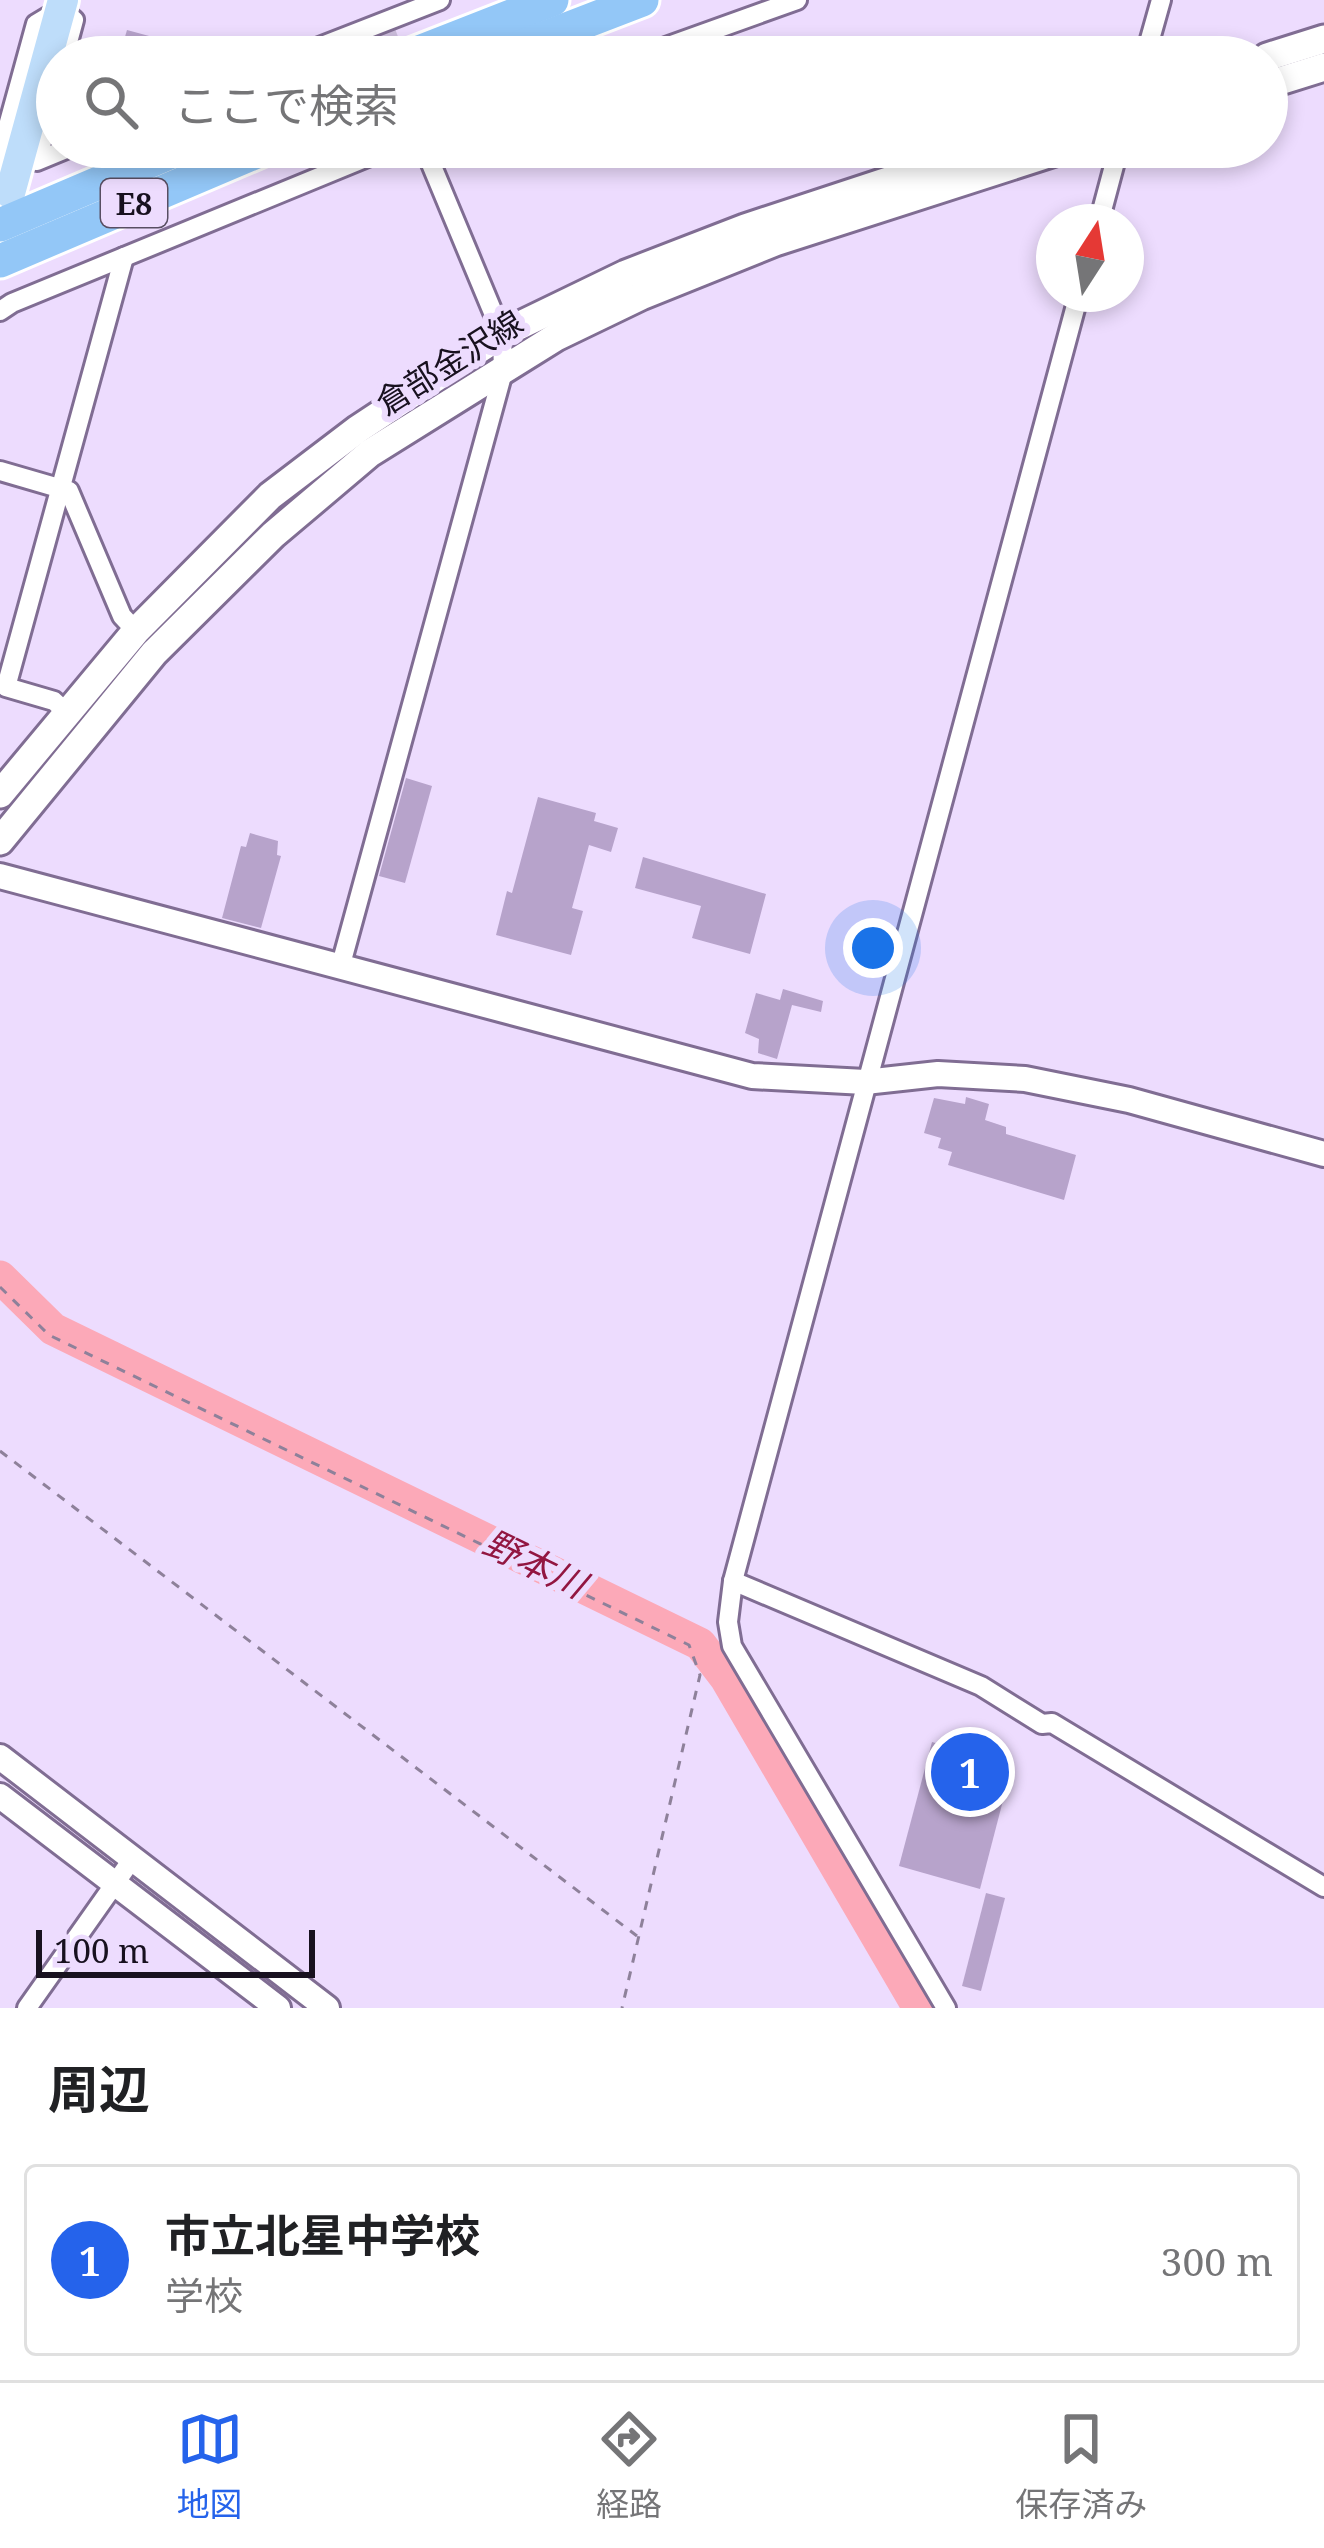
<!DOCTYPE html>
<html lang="ja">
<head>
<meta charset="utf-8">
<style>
	:root { --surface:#fff; --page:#f6f6f6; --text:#202124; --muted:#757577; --line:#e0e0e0; --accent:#2563eb }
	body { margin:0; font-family:"Noto Serif","Noto Sans JP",serif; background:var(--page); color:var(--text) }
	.compass { position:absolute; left:1036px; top:204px; width:108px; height:108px; border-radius:50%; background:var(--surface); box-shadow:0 6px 18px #0003; rotate:12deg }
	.scale { position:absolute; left:36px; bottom:30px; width:279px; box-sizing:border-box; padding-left:12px; border:6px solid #18111f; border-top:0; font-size:33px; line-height:42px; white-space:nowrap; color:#18111f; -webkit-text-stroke:9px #eddcfe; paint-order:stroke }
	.you { position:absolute; left:873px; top:948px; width:42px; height:42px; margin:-30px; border:9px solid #fff; border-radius:50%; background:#1a73e8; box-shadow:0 0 0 18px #1a73e833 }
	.badge { display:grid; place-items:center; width:78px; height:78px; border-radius:50%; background:var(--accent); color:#fff; font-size:39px; font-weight:700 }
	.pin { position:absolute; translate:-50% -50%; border:6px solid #fff; box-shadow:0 3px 12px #0006 }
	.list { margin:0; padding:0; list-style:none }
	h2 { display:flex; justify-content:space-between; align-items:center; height:156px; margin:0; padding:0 48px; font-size:51px }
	h2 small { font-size:39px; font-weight:400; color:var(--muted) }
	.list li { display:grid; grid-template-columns:78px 1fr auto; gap:36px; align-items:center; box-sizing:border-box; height:192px; margin:0 24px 24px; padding:0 24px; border:3px solid var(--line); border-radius:12px }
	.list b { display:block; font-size:45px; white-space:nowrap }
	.list p { margin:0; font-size:39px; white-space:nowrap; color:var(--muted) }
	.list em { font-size:39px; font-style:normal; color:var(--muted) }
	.icon { flex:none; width:66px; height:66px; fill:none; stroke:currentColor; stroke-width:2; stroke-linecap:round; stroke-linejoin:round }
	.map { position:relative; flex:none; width:1324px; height:2008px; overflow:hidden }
	.search { position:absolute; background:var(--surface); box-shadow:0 6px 18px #0003; left:36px; right:36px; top:36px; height:132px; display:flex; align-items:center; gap:30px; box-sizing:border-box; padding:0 42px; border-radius:66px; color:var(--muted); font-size:45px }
	.sheet { height:372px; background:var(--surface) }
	nav { display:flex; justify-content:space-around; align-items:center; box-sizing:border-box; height:168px; border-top:3px solid var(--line); background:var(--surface); font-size:33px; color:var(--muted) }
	nav a { display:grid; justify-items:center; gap:6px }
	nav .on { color:var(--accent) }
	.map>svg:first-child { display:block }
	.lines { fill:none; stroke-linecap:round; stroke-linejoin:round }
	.river { stroke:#fca9b8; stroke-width:33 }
	.building { fill:#b7a3cb }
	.minor-tunnel { stroke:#cdbedd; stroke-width:18; stroke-dasharray:18 9; stroke-linecap:butt }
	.minor-casing { stroke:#806d93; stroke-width:24 }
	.tertiary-casing { stroke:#806d93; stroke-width:30 }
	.secondary-casing { stroke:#806d93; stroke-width:33 }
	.primary-casing { stroke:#fff; stroke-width:36 }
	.motorway-casing { stroke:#fff; stroke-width:39 }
	.path { stroke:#8e819a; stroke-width:3; stroke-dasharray:9 9; stroke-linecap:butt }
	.minor { stroke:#fff; stroke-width:18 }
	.tertiary { stroke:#fff; stroke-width:24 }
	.secondary { stroke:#fff; stroke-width:27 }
	.primary { stroke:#beddfa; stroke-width:30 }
	.motorway { stroke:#93c7f7; stroke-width:33 }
	.labels { text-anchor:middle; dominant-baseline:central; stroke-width:12; stroke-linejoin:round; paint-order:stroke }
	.shield { fill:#eddcfe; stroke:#584e62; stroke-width:3 }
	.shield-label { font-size:30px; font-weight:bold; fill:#18111f }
	.street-label { font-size:33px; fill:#18111f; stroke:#eddcfe }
	.water-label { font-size:36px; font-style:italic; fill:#921641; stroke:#eddcfe }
</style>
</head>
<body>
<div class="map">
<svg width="1324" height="2008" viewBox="0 0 1324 2008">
	<rect width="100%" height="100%" fill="#eddcfe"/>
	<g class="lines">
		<path class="river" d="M 0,1277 L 53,1329 L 700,1644 L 726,1678 L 919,2008"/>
	</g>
	<g class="building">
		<path d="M 127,30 L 175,43 L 171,57 L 119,57 Z"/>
		<path d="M 406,778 L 432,786 L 405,883 L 379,876 Z"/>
		<path d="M 538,797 L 596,813 L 594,821 L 618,828 L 611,852 L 589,845 L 572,908 L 583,911 L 571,955 L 496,935 L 507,891 L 512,893 Z"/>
		<path d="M 250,833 L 278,841 L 277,855 L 281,856 L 261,928 L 222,918 L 241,846 L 246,847 Z"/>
		<path d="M 643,857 L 766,894 L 750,954 L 692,938 L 701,906 L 635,888 Z"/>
		<path d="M 783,989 L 823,1001 L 821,1012 L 792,1005 L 777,1059 L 758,1053 L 759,1039 L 745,1033 L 756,993 L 780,1000 Z"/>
		<path d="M 966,1097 L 989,1104 L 985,1120 L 1006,1127 L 1006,1134 L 1076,1155 L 1064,1200 L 948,1165 L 952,1152 L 938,1148 L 941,1138 L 924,1133 L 934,1098 L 965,1104 Z"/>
		<path d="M 932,1742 L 1012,1766 L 980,1889 L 899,1866 Z"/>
		<path d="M 986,1893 L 1005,1898 L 981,1991 L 962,1986 Z"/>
	</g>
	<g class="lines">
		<path class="minor-tunnel" d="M 387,33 L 396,57"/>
		<g class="minor-casing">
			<g id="minor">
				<path d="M 294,57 L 440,0"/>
				<path d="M 638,57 L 797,0"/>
				<path d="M 1145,57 L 1161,0"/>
				<path d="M 57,85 L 37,161 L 71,147"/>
				<path d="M 0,155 L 36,24 L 61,9 L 74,20 L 64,57"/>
				<path d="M 1099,222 L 1119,147"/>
				<path d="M 0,311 L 12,303 L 392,147"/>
				<path d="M 0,471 L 69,491 L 122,616 L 136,631"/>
				<path d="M 67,713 L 54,701 L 6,687 L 124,257"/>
				<path d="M 340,968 L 503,372 L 502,334 L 424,147"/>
				<path d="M 733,1581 L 981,1686 L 1042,1724 L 1052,1723 L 1324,1887"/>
				<path d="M 27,2008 L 133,1858"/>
				<path d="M 946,2008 L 732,1646 L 728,1622 L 733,1581 L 1079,294"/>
			</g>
		</g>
		<g class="tertiary-casing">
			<g id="tertiary">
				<path d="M 0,876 L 752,1076 L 865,1082 L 938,1074 L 1025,1079 L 1129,1100 L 1324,1154"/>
				<path d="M 0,1757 L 327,2008"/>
				<path d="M 0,1796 L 278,2008"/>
			</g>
		</g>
		<g class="secondary-casing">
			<g id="secondary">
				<path d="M 1267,57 L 1324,39"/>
				<path d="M 1267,85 L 1324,67"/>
				<path d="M 0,794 L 136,631 L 270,496 L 358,429 L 502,334 L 626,274 L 745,228 L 991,147"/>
				<path d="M 0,841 L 154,653 L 273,535 L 370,453 L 556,337 L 641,296 L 775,242 L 1070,147"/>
			</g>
		</g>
		<g class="primary-casing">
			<path id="primary" d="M 10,193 L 63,0"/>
		</g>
		<g class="motorway-casing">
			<g id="motorway">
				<path d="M 406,57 L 552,0"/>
				<path d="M 494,57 L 642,0"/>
				<path d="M 0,225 L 183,147"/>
				<path d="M 0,261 L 268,147"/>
			</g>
		</g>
		<g class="path">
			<path d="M 0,1287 L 49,1335 L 689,1645 L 700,1675 L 622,2008"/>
			<path d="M 0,1451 L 637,1936"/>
		</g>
		<use href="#minor" class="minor"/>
		<use href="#tertiary" class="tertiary"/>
		<use href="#secondary" class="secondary"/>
		<use href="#primary" class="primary"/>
		<use href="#motorway" class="motorway"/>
	</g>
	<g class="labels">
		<rect class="shield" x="101" y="179" width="66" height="48" rx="9"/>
		<g class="shield-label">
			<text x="134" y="203">E8</text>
		</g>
		<g class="street-label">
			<text transform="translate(449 362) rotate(-32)">倉部金沢線</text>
		</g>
		<g class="water-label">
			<text transform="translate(535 1563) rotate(26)">野本川</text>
		</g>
	</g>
</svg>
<svg class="compass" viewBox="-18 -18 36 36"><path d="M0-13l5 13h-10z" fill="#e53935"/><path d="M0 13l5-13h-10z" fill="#757577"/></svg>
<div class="scale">100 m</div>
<div class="you"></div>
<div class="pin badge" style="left:970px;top:1772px">1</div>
<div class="search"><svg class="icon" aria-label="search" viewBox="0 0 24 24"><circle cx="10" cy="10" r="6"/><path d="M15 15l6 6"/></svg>ここで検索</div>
</div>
<section class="sheet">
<h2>周辺<small></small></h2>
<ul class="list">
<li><span class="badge">1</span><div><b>市立北星中学校</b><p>学校</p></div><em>300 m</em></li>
</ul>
</section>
<nav>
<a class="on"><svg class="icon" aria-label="map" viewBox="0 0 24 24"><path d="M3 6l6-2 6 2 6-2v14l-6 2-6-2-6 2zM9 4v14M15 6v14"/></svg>地図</a>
<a><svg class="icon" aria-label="directions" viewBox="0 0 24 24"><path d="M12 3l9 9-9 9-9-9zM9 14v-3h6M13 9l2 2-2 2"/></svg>経路</a>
<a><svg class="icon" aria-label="saved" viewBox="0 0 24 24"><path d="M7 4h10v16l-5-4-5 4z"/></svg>保存済み</a>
</nav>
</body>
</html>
